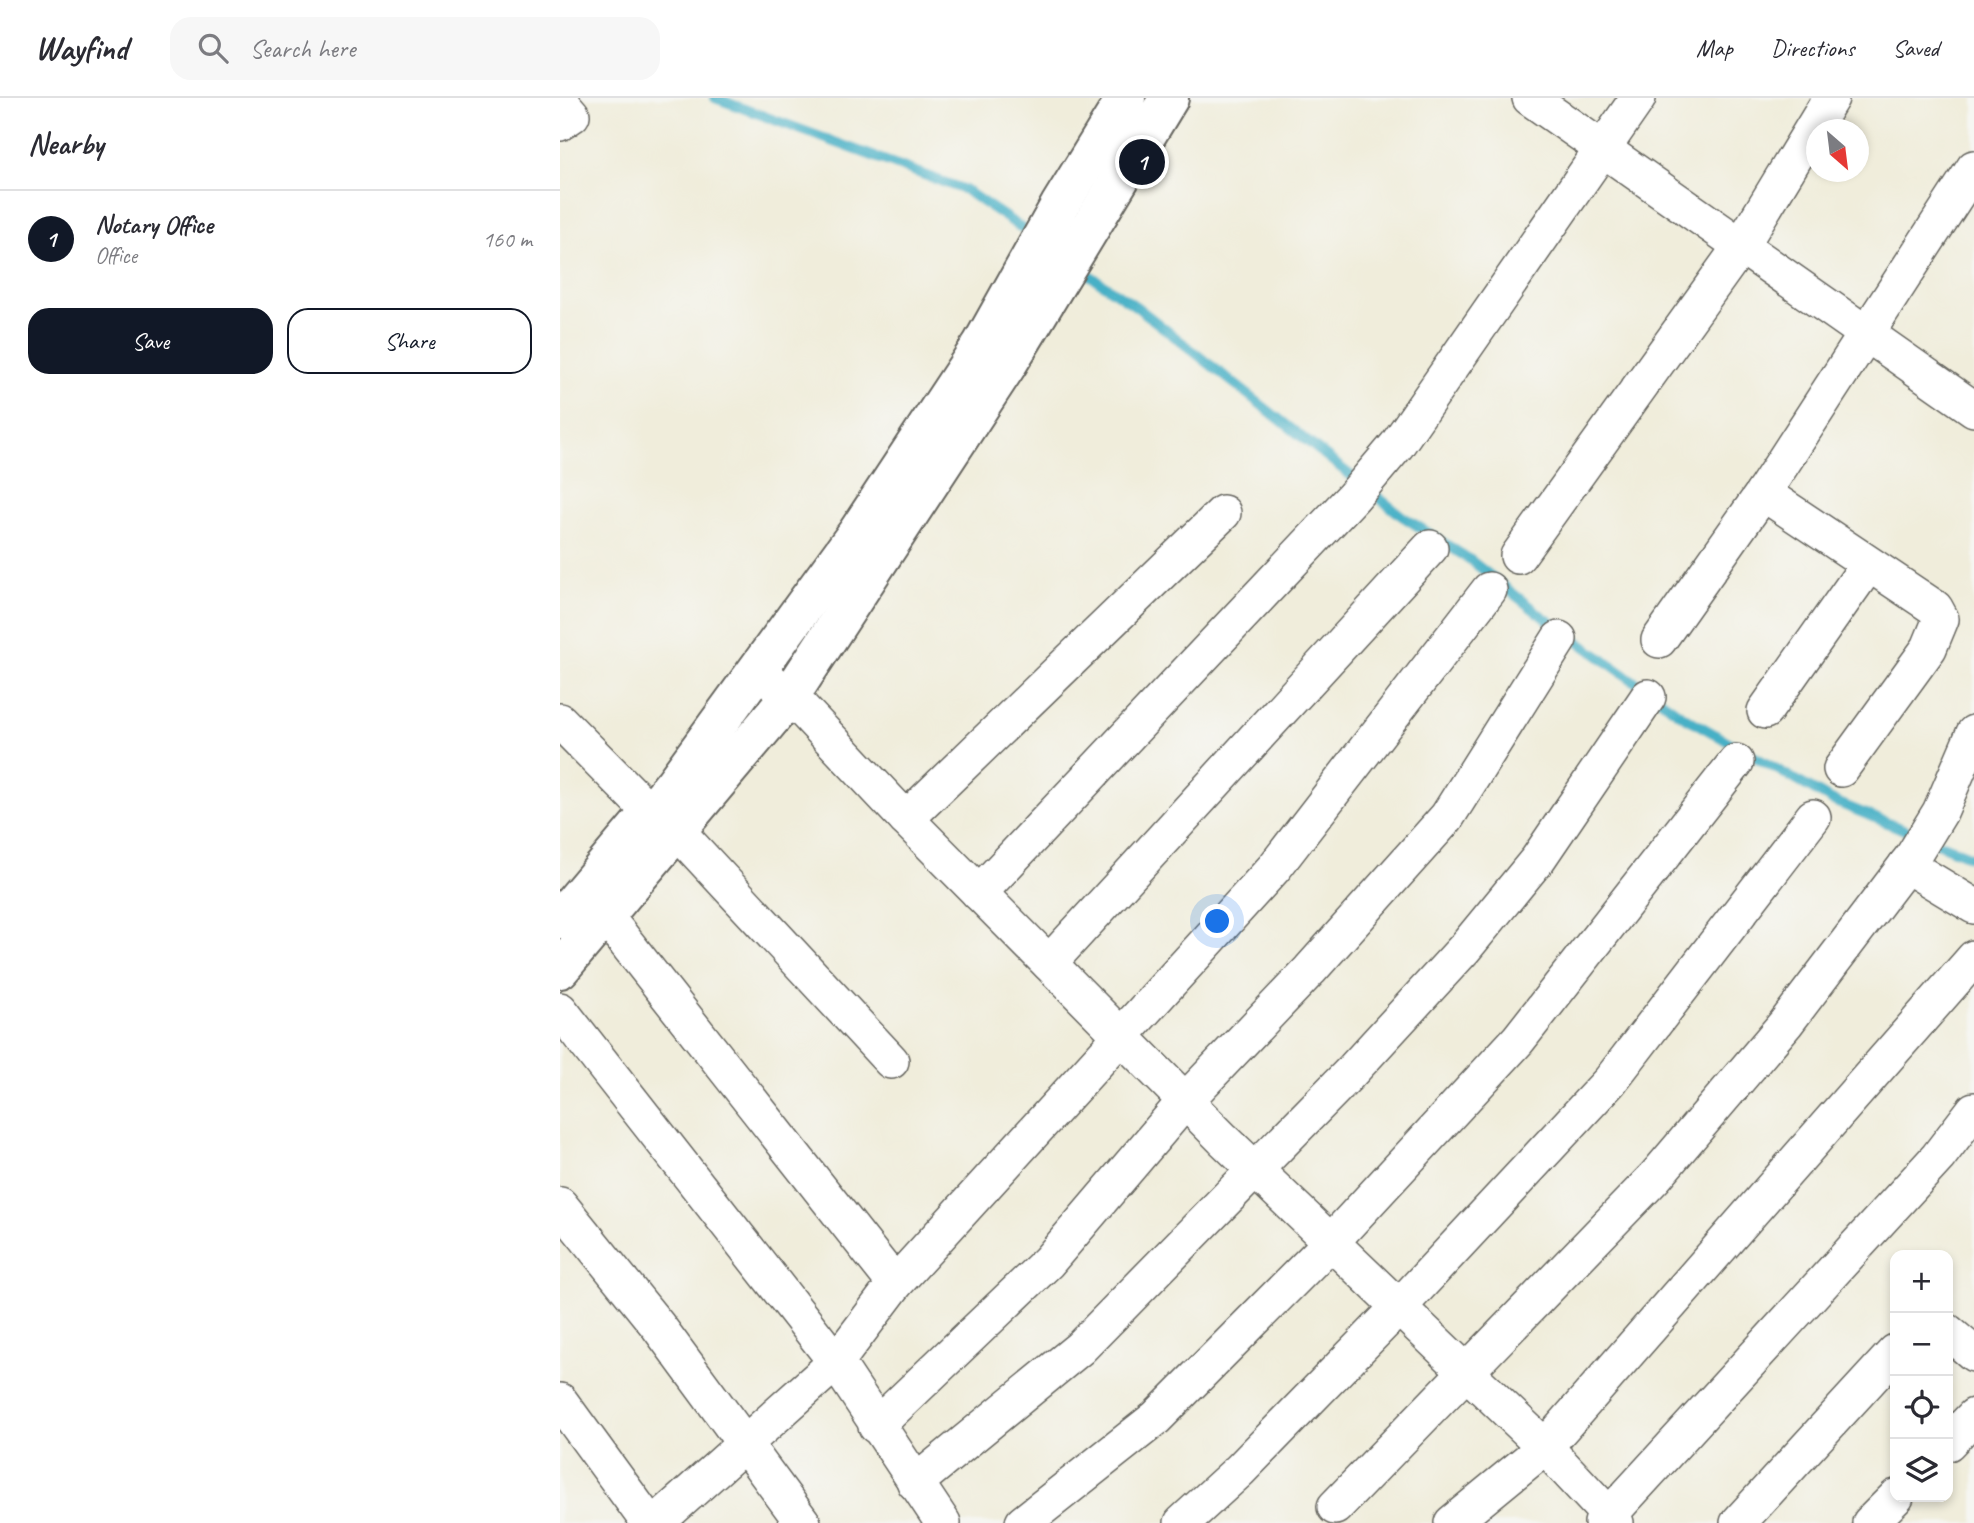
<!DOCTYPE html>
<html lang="en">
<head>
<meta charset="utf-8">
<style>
	:root { --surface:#fff; --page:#f7f7f7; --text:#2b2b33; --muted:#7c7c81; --line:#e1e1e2; --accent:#111827 }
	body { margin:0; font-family:Caveat,sans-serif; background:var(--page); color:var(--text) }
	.controls { position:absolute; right:21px; bottom:21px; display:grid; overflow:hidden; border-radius:14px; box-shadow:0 4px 10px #0003 }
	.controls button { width:63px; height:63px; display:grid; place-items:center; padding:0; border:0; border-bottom:2px solid var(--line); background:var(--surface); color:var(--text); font:35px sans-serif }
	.compass { position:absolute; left:1246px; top:21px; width:63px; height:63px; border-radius:50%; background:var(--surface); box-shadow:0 4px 10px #0003; rotate:152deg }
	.you { position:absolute; left:658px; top:824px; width:24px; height:24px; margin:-18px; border:5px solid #fff; border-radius:50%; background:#1a73e8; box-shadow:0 0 0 10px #1a73e833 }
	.badge { display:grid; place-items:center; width:46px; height:46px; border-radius:50%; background:var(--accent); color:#fff; font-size:23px; font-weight:700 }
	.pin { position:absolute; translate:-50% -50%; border:4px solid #fff; box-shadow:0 2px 7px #0006 }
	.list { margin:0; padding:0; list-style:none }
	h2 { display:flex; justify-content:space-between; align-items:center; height:91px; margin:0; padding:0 28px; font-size:30px }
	h2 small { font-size:23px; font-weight:400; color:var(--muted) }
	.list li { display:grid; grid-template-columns:46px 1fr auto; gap:21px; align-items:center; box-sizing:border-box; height:98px; padding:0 28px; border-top:2px solid var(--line) }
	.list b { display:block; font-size:26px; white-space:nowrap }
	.list p { margin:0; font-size:23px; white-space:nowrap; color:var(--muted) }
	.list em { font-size:23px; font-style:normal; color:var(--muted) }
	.actions { display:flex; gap:14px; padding:21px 28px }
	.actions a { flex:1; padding:16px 0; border:2px solid var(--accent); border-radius:21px; text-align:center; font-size:24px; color:var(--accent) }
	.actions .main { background:var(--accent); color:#fff }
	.icon { flex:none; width:38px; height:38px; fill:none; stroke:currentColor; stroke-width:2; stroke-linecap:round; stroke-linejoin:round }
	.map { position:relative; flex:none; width:1414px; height:1425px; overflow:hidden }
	header { display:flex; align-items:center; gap:42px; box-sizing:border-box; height:98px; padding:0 35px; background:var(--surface); border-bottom:2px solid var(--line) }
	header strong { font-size:33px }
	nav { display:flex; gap:38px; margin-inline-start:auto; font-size:24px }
	.search { width:490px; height:63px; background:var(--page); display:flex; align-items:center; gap:18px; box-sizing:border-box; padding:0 24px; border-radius:21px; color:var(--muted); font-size:26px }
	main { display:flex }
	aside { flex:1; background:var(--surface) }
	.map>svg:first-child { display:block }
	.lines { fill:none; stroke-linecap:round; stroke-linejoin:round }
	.stream { stroke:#47b0c6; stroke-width:10 }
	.street-casing { stroke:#66655f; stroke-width:38 }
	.secondary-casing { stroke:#66655f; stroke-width:42 }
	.street { stroke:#fff; stroke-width:35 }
	.secondary { stroke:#fff; stroke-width:38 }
</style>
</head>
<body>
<header>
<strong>Wayfind</strong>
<div class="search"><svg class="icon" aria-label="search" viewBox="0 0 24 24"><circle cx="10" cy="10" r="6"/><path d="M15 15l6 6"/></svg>Search here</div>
<nav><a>Map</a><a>Directions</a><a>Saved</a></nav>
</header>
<main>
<aside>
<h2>Nearby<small></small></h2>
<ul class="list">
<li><span class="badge">1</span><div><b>Notary Office</b><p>Office</p></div><em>160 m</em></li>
</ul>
<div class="actions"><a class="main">Save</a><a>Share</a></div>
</aside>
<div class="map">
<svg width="1414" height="1425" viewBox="0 0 1414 1425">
	<rect width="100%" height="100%" fill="#f6f6f2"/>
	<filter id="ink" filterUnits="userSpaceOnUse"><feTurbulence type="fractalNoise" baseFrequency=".0143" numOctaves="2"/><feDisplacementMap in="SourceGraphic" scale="14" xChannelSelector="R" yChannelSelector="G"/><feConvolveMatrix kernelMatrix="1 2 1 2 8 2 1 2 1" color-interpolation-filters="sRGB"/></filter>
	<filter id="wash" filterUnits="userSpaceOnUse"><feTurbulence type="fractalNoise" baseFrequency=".00686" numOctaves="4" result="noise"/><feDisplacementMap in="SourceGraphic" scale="28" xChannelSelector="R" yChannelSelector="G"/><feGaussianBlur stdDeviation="1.57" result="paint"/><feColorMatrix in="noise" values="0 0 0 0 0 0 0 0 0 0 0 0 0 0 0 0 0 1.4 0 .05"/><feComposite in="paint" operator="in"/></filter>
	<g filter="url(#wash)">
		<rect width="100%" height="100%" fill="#f0eddb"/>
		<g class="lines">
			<g class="stream">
				<path d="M 155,0 L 405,92 L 475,139"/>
				<path d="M 516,168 L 577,209 L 842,418 L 909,461 L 978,515 L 1123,618 L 1271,702 L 1414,760"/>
			</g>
		</g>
	</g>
	<g filter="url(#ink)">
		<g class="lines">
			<g class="street-casing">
				<g id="street">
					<path d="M 970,0 L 1414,311"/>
					<path d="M 0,3 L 12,17 L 0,25"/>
					<path d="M 1203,395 L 1375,510 L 1381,521 L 1369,550 L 1281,671"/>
					<path d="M 958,458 L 1181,148 L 1271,0"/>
					<path d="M 1099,542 L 1203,395 L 1414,70"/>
					<path d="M 198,573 L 230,598 L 346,721 L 663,1041 L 985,1349 L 1056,1425"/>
					<path d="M 1205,613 L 1308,467"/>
					<path d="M 0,623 L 89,713 L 118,734 L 331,963"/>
					<path d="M 346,721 L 663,415"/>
					<path d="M 1346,767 L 1414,808"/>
					<path d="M 27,795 L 335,1186"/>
					<path d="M 419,795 L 793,399 L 837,347 L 1078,0"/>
					<path d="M 489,865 L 870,450"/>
					<path d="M 0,912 L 276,1264 L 383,1425"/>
					<path d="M 0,1107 L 98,1228 L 243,1425"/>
					<path d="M 1388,1234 L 1414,1256"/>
					<path d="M 0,1303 L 89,1425"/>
					<path d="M 316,1328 L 488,1164 L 625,1003 L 750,872 L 887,719 L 999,541"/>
					<path d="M 1388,1345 L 1414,1318"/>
					<path d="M 355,1385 L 520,1250 L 789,976 L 904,851 L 978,761 L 1088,599"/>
					<path d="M 775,1409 L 1095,1079 L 1226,925 L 1353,758 L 1380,714 L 1414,635"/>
					<path d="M 96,1425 L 276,1264 L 335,1186 L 714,770 L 929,492"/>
					<path d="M 463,1425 L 596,1320 L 770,1145 L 958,942 L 1176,664"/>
					<path d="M 622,1425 L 680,1372 L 838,1210 L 1050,983 L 1253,719"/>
					<path d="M 892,1425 L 985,1349 L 1414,860"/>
					<path d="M 1042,1425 L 1378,1059 L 1414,1012"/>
					<path d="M 1178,1425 L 1335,1254"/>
					<path d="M 1310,1425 L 1336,1399"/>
				</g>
			</g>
			<g class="secondary-casing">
				<g id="secondary">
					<path d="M 0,821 L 114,686 L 297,435 L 422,246 L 500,107 L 566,0"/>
					<path d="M 0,871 L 230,598 L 447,267 L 609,0"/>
				</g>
			</g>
			<use href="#street" class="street"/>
			<use href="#secondary" class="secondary"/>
		</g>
	</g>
</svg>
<div class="controls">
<button>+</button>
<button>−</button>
<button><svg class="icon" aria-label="locate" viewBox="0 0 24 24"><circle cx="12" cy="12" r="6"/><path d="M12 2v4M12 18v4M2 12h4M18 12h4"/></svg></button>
<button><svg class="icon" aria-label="layers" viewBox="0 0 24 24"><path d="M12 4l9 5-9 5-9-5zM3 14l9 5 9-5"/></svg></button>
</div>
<svg class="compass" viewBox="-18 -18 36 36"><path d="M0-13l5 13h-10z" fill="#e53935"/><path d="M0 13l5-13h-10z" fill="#7c7c81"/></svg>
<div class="you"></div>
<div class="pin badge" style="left:582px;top:64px">1</div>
</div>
</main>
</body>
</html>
